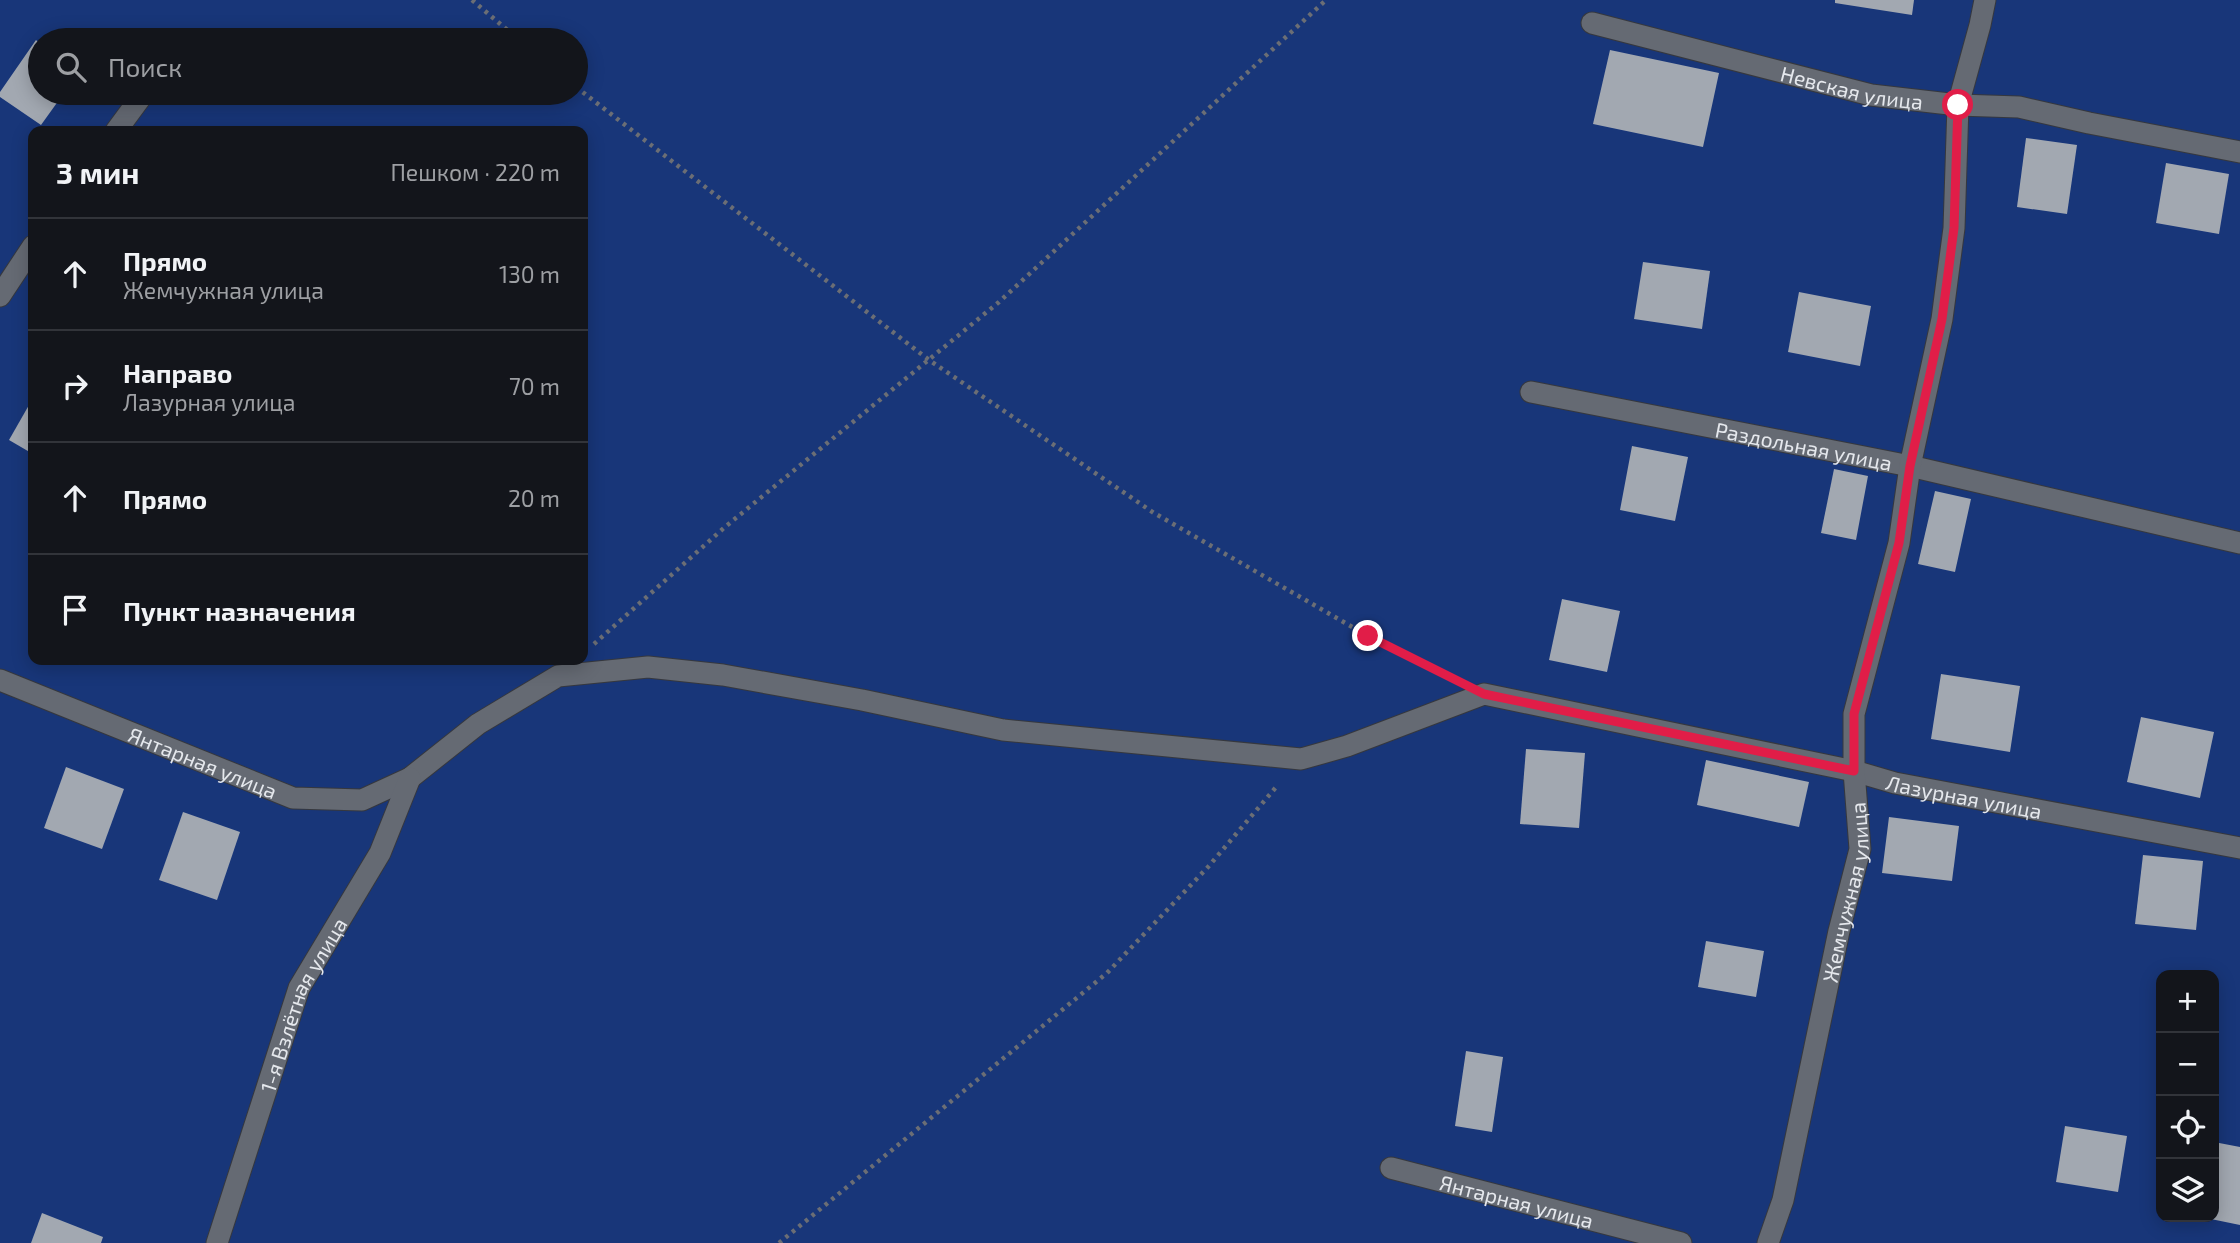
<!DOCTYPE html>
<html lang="ru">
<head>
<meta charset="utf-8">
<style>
	:root { --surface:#13151b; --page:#1c1e24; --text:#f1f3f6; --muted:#9d9fa3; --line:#32343a }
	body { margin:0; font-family:"Exo 2",sans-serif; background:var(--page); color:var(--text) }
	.controls { position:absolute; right:21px; bottom:21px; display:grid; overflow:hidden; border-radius:14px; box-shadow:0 4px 18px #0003 }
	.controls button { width:63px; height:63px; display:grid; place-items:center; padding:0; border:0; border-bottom:2px solid var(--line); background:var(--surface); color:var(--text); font:35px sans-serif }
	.stop { position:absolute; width:21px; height:21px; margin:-16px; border:5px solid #e11d48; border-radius:50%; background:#fff }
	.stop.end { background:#e11d48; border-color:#fff; box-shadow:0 2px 7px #0008 }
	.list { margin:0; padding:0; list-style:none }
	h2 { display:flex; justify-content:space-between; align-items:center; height:91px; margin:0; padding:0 28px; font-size:30px }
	h2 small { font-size:23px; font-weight:400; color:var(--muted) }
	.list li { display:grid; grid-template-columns:46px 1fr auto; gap:21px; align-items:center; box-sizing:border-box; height:112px; padding:0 28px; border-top:2px solid var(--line) }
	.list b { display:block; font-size:26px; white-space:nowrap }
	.list p { margin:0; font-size:23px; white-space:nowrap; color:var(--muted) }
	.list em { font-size:23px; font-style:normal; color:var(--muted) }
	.icon { flex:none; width:38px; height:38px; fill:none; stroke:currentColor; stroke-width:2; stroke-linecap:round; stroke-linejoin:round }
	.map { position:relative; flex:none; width:2240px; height:1243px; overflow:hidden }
	.search { position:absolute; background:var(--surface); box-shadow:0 4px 18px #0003; left:28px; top:28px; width:560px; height:77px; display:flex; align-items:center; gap:18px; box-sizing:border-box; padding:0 24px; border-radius:38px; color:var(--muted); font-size:26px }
	.panel { position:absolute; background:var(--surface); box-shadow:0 4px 18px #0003; left:28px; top:126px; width:560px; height:539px; border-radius:14px }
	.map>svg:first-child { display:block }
	.green { fill:#183679; fill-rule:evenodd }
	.building { fill:#a2a8b1 }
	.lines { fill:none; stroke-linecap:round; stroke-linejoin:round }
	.street-casing { stroke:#36383e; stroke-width:23 }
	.path { stroke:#6b6e75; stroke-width:4.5; stroke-dasharray:3.5 5; stroke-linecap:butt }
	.street { stroke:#656a73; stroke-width:21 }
	.route { stroke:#e11d48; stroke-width:9 }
	.labels { text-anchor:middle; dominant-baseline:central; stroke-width:7; stroke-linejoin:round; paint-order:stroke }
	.street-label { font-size:21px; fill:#e5e8ed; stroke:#10131a }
</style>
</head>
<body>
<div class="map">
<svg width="2240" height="1243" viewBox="0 0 2240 1243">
	<rect width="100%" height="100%" fill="#191c24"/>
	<path class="green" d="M 0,0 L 2240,0 L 2240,1243 L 0,1243 ZM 40,40 L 576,40 L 576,93 L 40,93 ZM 33,131 L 583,131 L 583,660 L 33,660 ZM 2161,975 L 2214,975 L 2214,1217 L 2161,1217 Z"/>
	<g class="building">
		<path d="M 1835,0 L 1914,0 L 1912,15 L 1835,3 Z"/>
		<path d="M 36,40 L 40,44 L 40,93 L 64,93 L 41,125 L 0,97 L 0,92 Z"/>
		<path d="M 1610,50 L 1719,73 L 1703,147 L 1593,124 Z"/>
		<path d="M 2026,138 L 2077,145 L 2067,214 L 2017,207 Z"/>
		<path d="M 2166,163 L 2229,174 L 2219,234 L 2156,223 Z"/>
		<path d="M 1643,262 L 1710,271 L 1702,329 L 1634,319 Z"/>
		<path d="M 1799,292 L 1871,306 L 1860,366 L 1788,352 Z"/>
		<path d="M 33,398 L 33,454 L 9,440 Z"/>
		<path d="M 1632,446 L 1688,457 L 1675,521 L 1620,510 Z"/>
		<path d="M 1834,469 L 1868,476 L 1856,540 L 1821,533 Z"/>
		<path d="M 1935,491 L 1971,499 L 1955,572 L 1918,564 Z"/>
		<path d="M 1562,599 L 1620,611 L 1607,672 L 1549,660 Z"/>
		<path d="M 1941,674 L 2020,686 L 2010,752 L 1931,739 Z"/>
		<path d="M 2141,717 L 2214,732 L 2200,798 L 2127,782 Z"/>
		<path d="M 1526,749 L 1585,753 L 1579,828 L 1520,824 Z"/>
		<path d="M 1706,760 L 1809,782 L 1799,827 L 1697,805 Z"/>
		<path d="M 66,767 L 124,789 L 102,849 L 44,828 Z"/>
		<path d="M 183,812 L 240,832 L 217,900 L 159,880 Z"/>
		<path d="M 1889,817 L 1959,826 L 1952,881 L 1882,873 Z"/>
		<path d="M 2143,855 L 2203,861 L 2196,930 L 2135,924 Z"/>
		<path d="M 1706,941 L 1764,951 L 1756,997 L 1698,987 Z"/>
		<path d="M 1466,1051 L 1503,1057 L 1492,1132 L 1455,1126 Z"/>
		<path d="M 2065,1126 L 2127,1136 L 2118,1192 L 2056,1182 Z"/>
		<path d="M 2214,1142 L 2240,1147 L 2240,1225 L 2206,1218 L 2214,1217 Z"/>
		<path d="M 42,1213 L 103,1237 L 101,1243 L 31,1243 Z"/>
	</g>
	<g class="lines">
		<g class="street-casing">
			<g id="street">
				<path id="s1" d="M 1592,23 L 1871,95 L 1958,105 L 2019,107 L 2089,123 L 2240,152"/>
				<path d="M 116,131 L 144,93"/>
				<path d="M 0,296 L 33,246"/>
				<path id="s2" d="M 1531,392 L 1910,466 L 2240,543"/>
				<path id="s3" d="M 0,680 L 293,798 L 362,800 L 410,778 L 478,724 L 558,676 L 648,667 L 723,675 L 862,700 L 1003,730 L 1301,759 L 1347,746 L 1484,694 L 1854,771 L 1895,783 L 2240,848"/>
				<path id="s4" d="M 1391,1168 L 1681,1243"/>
				<path id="s5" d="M 217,1243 L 299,988 L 380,853 L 410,778"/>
				<path id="s6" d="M 1768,1243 L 1783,1200 L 1839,931 L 1860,849 L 1854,771 L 1854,714 L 1899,543 L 1910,466 L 1942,319 L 1954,228 L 1958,105 L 1980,25 L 1985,0"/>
			</g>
		</g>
		<g class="path">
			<path d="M 472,0 L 519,40"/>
			<path d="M 576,87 L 929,360 L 1154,513 L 1368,636 L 1449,676"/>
			<path d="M 594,644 L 725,527 L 999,302 L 1326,0"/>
			<path d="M 779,1243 L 1107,973 L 1208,867 L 1277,786"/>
		</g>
		<use href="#street" class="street"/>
	</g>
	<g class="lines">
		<path class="route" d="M 1368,636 L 1484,694 L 1854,771 L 1854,714 L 1899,543 L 1910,466 L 1942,319 L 1954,228 L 1958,105"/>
	</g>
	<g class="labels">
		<g class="street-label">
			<text stroke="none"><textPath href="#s1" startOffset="268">Невская улица</textPath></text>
			<text stroke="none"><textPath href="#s2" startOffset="278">Раздольная улица</textPath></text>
			<text stroke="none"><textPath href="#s3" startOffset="219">Янтарная улица</textPath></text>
			<text stroke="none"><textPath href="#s3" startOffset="2054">Лазурная улица</textPath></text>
			<text stroke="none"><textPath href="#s6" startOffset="360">Жемчужная улица</textPath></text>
			<text stroke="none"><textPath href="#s5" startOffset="254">1-я Взлётная улица</textPath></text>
			<text stroke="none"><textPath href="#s4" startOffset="130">Янтарная улица</textPath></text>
		</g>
	</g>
</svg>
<div class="controls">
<button>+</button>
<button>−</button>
<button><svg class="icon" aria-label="locate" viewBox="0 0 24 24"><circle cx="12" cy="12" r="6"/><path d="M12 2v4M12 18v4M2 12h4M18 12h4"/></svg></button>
<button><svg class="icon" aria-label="layers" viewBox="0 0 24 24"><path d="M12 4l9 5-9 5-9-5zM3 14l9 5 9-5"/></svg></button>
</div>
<div class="stop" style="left:1958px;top:105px"></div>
<div class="stop end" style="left:1368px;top:636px"></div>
<div class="search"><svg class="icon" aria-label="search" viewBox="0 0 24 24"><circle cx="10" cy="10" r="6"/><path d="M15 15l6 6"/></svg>Поиск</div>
<section class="panel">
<h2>3 мин<small>Пешком · 220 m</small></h2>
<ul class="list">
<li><svg class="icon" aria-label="ahead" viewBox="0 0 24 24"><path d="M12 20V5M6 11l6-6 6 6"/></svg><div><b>Прямо</b><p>Жемчужная улица</p></div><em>130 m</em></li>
<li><svg class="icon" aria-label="right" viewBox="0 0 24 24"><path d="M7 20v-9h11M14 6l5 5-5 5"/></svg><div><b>Направо</b><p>Лазурная улица</p></div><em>70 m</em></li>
<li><svg class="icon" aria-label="ahead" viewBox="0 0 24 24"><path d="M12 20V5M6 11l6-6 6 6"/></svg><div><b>Прямо</b></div><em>20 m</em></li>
<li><svg class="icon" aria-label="arrive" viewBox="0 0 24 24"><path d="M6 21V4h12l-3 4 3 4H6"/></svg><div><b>Пункт назначения</b></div></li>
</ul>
</section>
</div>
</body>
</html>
